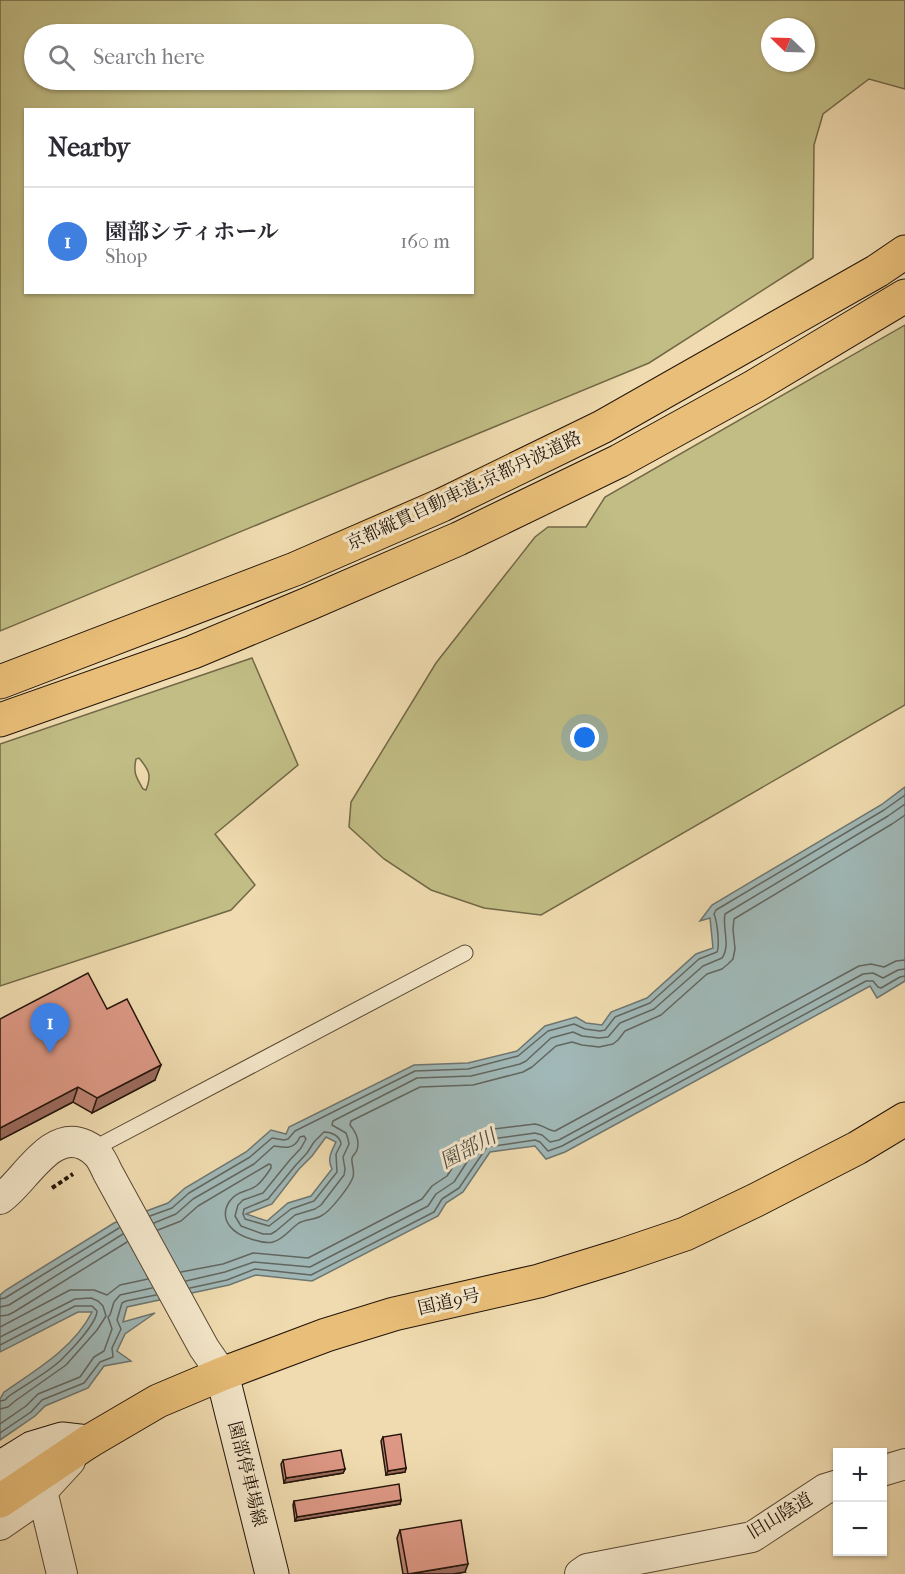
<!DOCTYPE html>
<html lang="en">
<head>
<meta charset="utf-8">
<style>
	:root { --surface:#fff; --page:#f7f7f7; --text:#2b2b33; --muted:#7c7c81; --line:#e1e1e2; --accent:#ea580c }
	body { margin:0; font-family:"IM FELL French Canon","Noto Serif JP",serif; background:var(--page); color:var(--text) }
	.controls { position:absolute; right:18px; bottom:18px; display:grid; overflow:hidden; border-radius:0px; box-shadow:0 2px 4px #0004 }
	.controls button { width:54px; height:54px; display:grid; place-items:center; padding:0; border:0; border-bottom:2px solid var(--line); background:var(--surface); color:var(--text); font:30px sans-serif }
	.compass { position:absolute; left:761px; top:18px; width:54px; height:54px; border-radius:50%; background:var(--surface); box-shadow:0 2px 4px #0004; rotate:293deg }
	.you { position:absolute; left:585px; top:738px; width:21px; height:21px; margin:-15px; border:4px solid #fff; border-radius:50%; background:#1a73e8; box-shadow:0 0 0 9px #1a73e833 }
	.badge { display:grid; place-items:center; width:39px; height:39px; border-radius:50%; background:var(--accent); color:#fff; font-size:20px; font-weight:700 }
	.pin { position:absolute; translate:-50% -50px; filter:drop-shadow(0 2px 3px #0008) }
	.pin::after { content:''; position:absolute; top:32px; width:21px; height:18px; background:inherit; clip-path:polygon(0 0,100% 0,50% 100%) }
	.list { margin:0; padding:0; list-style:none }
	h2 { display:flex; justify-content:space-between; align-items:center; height:78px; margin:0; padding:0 24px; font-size:26px }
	h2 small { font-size:20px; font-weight:400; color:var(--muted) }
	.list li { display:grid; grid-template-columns:39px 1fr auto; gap:18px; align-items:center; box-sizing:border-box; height:108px; padding:0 24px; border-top:2px solid var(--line) }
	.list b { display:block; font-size:22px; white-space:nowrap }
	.list p { margin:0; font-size:20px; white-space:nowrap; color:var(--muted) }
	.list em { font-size:20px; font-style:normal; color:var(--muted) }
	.icon { flex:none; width:33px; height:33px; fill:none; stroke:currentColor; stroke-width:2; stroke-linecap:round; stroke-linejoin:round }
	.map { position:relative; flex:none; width:905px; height:1574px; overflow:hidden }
	.search { position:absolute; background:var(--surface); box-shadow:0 2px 4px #0004; left:24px; top:24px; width:450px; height:66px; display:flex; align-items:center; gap:15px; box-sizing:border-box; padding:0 21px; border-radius:33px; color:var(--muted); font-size:22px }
	.panel { position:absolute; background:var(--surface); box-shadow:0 2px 4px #0004; left:24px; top:108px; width:450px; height:186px; border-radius:0px }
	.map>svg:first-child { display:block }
	.green { fill:#c1bd85; stroke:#726847; stroke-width:1.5; fill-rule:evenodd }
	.water { fill:#a0b8b7; stroke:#6e7671; stroke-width:1.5; fill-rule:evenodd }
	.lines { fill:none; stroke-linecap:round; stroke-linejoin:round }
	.shore { stroke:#626660; stroke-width:1.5 }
	.lane-casing { stroke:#564632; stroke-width:17 }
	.street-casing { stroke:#564632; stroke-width:32 }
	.secondary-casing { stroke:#231409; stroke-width:35 }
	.highway-casing { stroke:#231409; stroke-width:35 }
	.path { stroke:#231409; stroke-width:4; stroke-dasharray:4.5 3; stroke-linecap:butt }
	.lane { stroke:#f5e8cb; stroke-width:15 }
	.street { stroke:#f5e8cb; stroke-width:30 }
	.secondary { stroke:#f5e8cb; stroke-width:33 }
	.highway { stroke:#e8be78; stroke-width:33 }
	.wall { fill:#be8372; stroke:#231409; stroke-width:1.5 }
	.shaded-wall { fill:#9b6a5d; stroke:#231409; stroke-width:1.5 }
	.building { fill:#dd9885; stroke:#231409; stroke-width:1.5 }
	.labels { text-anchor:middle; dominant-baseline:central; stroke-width:6; stroke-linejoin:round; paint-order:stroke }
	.street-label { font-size:18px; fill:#231409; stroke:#f5e8cb }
	.water-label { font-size:20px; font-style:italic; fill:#4f4d46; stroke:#f5e8cb }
</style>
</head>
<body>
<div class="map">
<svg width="905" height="1574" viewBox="0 0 905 1574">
	<rect width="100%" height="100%" fill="#efdbaf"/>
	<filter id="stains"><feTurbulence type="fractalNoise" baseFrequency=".00333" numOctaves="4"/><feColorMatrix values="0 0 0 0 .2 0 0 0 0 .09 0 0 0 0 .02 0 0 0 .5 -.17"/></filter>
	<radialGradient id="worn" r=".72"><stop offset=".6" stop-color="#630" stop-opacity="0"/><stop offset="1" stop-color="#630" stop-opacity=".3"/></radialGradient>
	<g class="green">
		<path d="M 0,0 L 905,0 L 905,89 L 869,79 L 823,114 L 814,145 L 813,258 L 649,363 L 0,631 ZM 770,27 L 806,27 L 806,63 L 770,63 ZM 34,34 L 464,34 L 464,80 L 34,80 ZM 26,110 L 472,110 L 472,292 L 26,292 Z"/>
		<path d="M 905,325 L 905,705 L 541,915 L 484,908 L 431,890 L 384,859 L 349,827 L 351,802 L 436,663 L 535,537 L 548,527 L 586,527 L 605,497 Z"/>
		<path d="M 252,658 L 298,765 L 215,834 L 255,885 L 231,910 L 0,986 L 0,744 ZM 139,758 C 149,770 152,775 146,790 L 143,789 C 136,777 133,773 136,759 Z"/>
	</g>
	<path class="water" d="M 905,787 L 905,981 L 877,998 L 870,986 L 565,1152 L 546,1159 L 535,1146 L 490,1152 L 463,1192 L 446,1203 L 438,1216 L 312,1281 L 256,1275 L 229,1285 L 127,1307 L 123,1322 L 155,1313 L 125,1334 L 117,1351 L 131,1361 L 104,1366 L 88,1388 L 45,1406 L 35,1416 L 0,1440 L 0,1399 L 4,1392 C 36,1370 74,1348 92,1312 L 78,1312 L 0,1352 L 0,1295 L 6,1290 L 114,1223 L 168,1203 L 185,1188 L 246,1152 L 271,1130 L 286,1134 L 289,1127 L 414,1065 L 468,1063 L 517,1051 L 545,1026 L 576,1017 L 586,1023 L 602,1025 L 611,1012 L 647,998 L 696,954 L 713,948 L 710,918 L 700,921 L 712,905 L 881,805 ZM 326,1137 L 336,1142 C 331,1152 327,1159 332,1169 L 311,1196 L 288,1203 L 267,1221 L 246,1214 L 272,1204 L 299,1169 L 312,1156 Z"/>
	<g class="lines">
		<g class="shore">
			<path d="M 324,1132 C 332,1132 340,1136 341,1144 L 336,1154 L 337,1172 L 314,1201 L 291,1209 L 269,1226 L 245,1219 L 243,1214 L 244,1209 L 268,1199 L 295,1166 L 307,1153 L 314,1142 Z"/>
			<path d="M 150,1216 L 172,1208 L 189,1193 L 250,1157 L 272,1138 L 284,1140 L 288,1139 L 295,1131 L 415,1071 L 468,1069 L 518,1056 L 548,1031 L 574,1024 L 585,1029 L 600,1031 L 605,1030 L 615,1017 L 650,1003 L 699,959 L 717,952 C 720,945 717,921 714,914 L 716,910 L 884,810 L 905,795"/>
			<path d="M 154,1223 L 176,1214 L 193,1199 L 254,1164 L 274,1146 C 282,1147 290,1150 297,1142 C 302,1135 297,1138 304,1136 L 306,1139 L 301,1148 L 289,1161 L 263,1193 L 243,1200 L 238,1205 L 235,1216 L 241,1226 L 263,1234 L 271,1234 L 276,1231 L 295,1215 L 315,1209 L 321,1205 L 344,1175 L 345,1169 L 343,1157 L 349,1144 L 348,1139 L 346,1133 L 332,1125 L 333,1121 L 417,1078 L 471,1076 L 520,1064 L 526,1061 L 551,1038 L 573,1032 L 582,1036 L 599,1038 L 608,1037 L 620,1023 L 654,1009 L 703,966 L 722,958 C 731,945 722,928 725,914 L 888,816 L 905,804"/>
			<path d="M 158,1230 L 181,1221 L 198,1206 L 269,1164 L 271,1165 L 271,1168 C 267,1174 262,1182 256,1186 C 247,1192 236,1191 229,1202 C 218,1221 234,1234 251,1239 C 258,1241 265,1244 273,1242 C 284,1239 290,1229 299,1223 C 306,1219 314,1220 321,1216 C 330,1212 350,1186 353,1177 C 355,1170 351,1164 352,1158 C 353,1155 356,1153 357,1150 C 360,1140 356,1132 350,1125 L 351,1121 L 420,1087 L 473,1085 L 523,1072 L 532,1067 L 556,1046 L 572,1042 L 582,1045 L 599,1047 L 613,1044 L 618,1040 L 625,1031 L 661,1015 L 707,974 L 722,969 L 728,964 L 733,959 L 735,949 L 733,929 L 734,919 L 892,824 L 905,815"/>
			<path d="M 181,1272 L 223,1264 L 253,1253 L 308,1258 L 422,1199 L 432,1186 L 447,1176 L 471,1139 L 478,1133 L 486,1130 L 535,1124 C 543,1125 549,1131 555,1131 L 859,966 L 871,964 L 884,967 L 896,961 L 905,960"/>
			<path d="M 186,1281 L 225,1272 L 254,1262 L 310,1267 L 428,1206 L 436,1194 L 454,1182 L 478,1145 L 484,1140 L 535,1133 L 542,1135 L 550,1142 L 559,1140 L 863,974 L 873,973 L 883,978 L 898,970 L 905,969"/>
			<path d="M 190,1288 L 227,1280 L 255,1269 L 311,1275 L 434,1212 L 442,1199 L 459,1188 L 487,1147 L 535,1140 L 540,1142 L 548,1151 L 562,1146 L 866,981 L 873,981 L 878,987 L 881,988 L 900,977 L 905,976"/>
			<path d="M 0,1299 L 5,1298 L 119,1228"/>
			<path d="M 0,1307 L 9,1305 L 123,1234"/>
			<path d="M 0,1316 L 8,1315 L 14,1312 L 127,1242"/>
			<path d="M 0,1327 L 70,1290 L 94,1290 L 107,1295 L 120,1285 L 148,1279"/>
			<path d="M 0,1337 L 75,1299 L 91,1298 L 98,1301 L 103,1306 L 106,1316 L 97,1330 L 66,1365 L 15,1401 L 8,1407 L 0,1409"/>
			<path d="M 0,1345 L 75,1306 L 92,1306 L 97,1311 C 97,1323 70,1351 61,1360 C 46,1374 26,1384 9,1396 L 5,1400 L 0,1401"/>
			<path d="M 0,1424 L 26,1406 L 38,1394 L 80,1377 L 94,1357 L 104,1351 L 112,1329 L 108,1317 L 110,1315 L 114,1302 L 120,1295 L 152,1288"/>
			<path d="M 0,1433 L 31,1412 L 42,1400 L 84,1383 L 100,1362 L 113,1357 L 112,1348 L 121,1329 L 117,1320 L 122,1303 L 126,1301 L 156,1295"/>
		</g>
		<g class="lane-casing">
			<path id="lane" d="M 93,1149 L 465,953"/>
		</g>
		<g class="street-casing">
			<g id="street">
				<path d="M 0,1199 C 24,1183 50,1128 85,1145 C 98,1151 102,1160 108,1173 L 204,1348 L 222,1374"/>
				<path d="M 882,1471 L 905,1464"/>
				<path d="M 0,1525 L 43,1495"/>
				<path d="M 62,1574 L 43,1495 L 46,1487 L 70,1461"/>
				<path d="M 580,1574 L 587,1569 L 752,1537 L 825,1489 L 838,1485"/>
			</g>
		</g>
		<g class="secondary-casing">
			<g id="secondary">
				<path d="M 222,1374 L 272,1574"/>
				<path d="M 0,1468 L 32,1448 L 62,1439 L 88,1442"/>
			</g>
		</g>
		<g class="highway-casing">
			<g id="highway">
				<path d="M 0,682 L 295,569 L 442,505 L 602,427 L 877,271 L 905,252"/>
				<path d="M 0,720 L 193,652 L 308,604 L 458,539 L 619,461 L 755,386 L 905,296"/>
				<path d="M 0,1501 L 88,1442 L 158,1401 L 222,1374 L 326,1335 L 394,1314 L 539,1281 L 620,1256 L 685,1234 L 756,1200 L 857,1148 L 905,1119"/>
			</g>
		</g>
		<path class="path" d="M 52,1188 L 73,1174"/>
		<use href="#lane" class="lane"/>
		<use href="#street" class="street"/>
		<use href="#secondary" class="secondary"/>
		<use href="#highway" class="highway"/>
	</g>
	<g class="wall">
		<path d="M 107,1009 L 155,1080 L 92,1113 L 73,1102 L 0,1140 Z"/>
		<path d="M 383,1437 L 406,1468 L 405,1472 L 386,1475 L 381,1441 Z"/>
		<path d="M 283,1460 L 345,1469 L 343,1473 L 284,1483 L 281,1464 Z"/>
		<path d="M 401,1500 L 400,1504 L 295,1521 L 293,1505 L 294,1501 Z"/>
		<path d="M 400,1530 L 465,1572 L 453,1574 L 403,1574 L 397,1538 Z"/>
	</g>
	<g class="shaded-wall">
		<path d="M 161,1065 L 155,1080 L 92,1113 L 97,1098 Z"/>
		<path d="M 78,1087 L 73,1102 L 0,1140 L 0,1128 Z"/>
		<path d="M 406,1468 L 405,1472 L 386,1475 L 388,1471 Z"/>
		<path d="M 345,1469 L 343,1473 L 284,1483 L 286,1478 Z"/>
		<path d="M 401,1500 L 400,1504 L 295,1521 L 297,1517 Z"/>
		<path d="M 468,1564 L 465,1572 L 453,1574 L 410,1574 Z"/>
	</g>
	<g class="building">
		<path d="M 88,973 L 107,1009 L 127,999 L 161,1065 L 97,1098 L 78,1087 L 0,1128 L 0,1019 Z"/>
		<path d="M 401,1434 L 406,1468 L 388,1471 L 383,1437 Z"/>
		<path d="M 341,1450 L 345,1469 L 286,1478 L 283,1460 Z"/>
		<path d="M 399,1484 L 401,1500 L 297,1517 L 294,1501 Z"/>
		<path d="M 461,1520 L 468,1564 L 408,1574 L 400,1530 Z"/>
	</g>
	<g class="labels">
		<g class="street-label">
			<text transform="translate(464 491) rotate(-25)">京都縦貫自動車道;京都丹波道路</text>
			<text transform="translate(449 1302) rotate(-13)">国道9号</text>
			<text transform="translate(247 1474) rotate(76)">園部停車場線</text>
			<text transform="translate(780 1516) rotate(-31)">旧山陰道</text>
		</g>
		<g class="water-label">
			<text transform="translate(468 1149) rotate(-28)">園部川</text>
		</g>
	</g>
	<rect width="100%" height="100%" filter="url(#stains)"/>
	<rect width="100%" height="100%" fill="url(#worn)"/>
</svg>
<div class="controls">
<button>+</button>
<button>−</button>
</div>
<svg class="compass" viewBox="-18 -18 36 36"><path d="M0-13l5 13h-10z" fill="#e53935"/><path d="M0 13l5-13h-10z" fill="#7c7c81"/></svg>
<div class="you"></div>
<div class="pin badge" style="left:50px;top:1053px;background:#3f7fe0">1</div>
<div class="search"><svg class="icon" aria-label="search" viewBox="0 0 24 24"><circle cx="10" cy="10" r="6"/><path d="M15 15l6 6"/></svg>Search here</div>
<section class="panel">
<h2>Nearby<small></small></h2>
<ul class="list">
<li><span class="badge" style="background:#3f7fe0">1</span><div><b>園部シティホール</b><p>Shop</p></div><em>160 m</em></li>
</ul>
</section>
</div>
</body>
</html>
